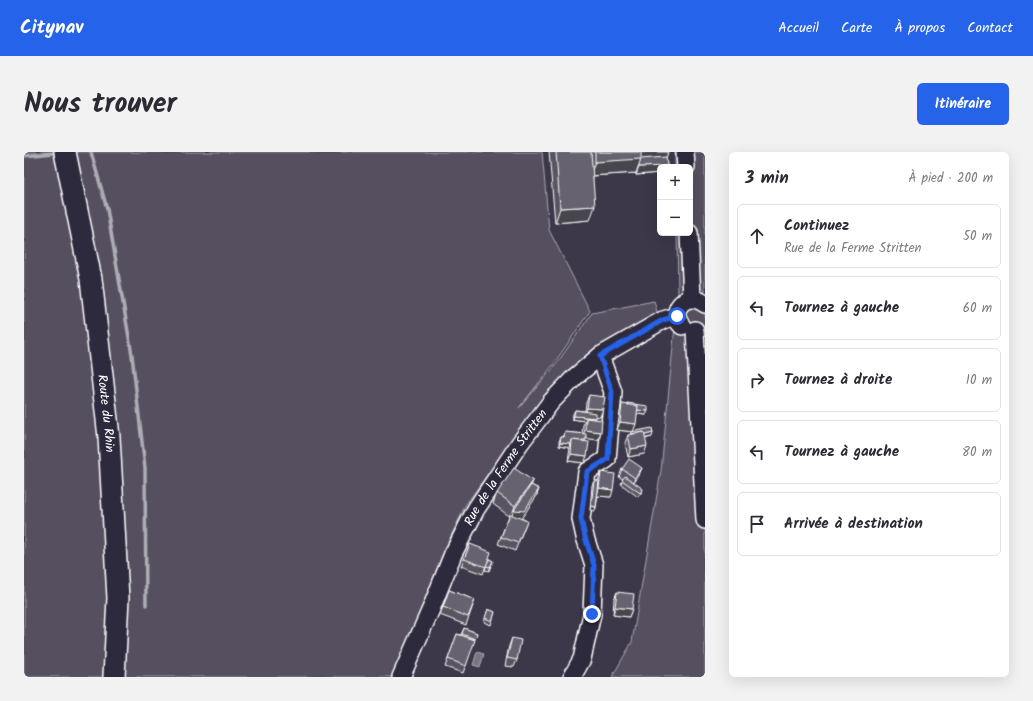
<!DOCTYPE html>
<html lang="fr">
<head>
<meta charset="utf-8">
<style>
	:root { --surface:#fff; --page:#f2f2f3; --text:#2b2b33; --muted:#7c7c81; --line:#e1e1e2; --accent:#2563eb }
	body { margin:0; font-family:Kalam,sans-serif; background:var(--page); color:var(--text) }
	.controls { position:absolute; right:12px; top:12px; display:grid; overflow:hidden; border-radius:6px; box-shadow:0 4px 16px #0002 }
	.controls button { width:36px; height:36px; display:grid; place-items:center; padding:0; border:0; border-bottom:1px solid var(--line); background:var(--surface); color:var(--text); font:20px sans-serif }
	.stop { position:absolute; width:12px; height:12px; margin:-9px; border:3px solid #2563eb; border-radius:50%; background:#fff }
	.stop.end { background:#2563eb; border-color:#fff; box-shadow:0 1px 4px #0008 }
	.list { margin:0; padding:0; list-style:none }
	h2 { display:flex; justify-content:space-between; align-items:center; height:52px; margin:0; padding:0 16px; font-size:17px }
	h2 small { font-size:13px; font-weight:400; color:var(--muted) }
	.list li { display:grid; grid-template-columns:26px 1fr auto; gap:12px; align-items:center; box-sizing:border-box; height:64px; margin:0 8px 8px; padding:0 8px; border:1px solid var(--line); border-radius:6px }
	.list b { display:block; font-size:15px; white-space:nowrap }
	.list p { margin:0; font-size:13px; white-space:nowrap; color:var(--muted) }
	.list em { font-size:13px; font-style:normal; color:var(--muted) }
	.icon { flex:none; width:22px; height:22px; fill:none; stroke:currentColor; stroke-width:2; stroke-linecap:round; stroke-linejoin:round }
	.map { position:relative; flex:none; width:681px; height:525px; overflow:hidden; border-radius:6px }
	header { display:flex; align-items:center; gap:24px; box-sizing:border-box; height:56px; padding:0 20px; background:var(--accent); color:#fff }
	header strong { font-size:19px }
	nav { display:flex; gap:22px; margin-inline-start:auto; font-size:14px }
	.intro { display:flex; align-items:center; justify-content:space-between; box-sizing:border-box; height:96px; padding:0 24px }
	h1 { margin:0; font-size:28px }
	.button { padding:10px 18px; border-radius:6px; background:var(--accent); color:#fff; font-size:14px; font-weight:700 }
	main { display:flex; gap:24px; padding:0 24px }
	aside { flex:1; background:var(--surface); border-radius:6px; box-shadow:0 4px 16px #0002 }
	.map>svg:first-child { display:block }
	.green { fill:#555060; stroke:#aaa8b0 }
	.water { fill:#797682; stroke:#afadb4 }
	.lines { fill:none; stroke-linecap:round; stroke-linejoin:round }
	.stream { stroke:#afadb4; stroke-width:3.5 }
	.minor-casing { stroke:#fff; stroke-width:20 }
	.major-casing { stroke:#fff; stroke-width:24 }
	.minor { stroke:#2f2a3d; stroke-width:17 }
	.major { stroke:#2f2a3d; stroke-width:21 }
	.wall { fill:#585460; stroke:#fff }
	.shaded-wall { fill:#47454e; stroke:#fff }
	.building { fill:#666270; stroke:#fff }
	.route { stroke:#2563eb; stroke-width:5 }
	.labels { text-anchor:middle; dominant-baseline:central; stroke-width:3.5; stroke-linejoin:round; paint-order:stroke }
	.street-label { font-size:13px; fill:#fff; stroke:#2f2a3d }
</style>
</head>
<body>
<header>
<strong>Citynav</strong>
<nav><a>Accueil</a><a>Carte</a><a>À propos</a><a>Contact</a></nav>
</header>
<div class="intro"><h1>Nous trouver</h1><a class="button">Itinéraire</a></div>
<main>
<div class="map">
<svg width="681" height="525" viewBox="0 0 681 525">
	<rect width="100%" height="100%" fill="#3c3749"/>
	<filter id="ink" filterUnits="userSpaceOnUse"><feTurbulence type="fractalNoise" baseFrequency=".025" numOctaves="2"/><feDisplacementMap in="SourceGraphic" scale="8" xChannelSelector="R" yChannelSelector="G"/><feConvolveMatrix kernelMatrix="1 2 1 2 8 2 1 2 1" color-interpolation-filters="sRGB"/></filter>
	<g filter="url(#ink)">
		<g class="green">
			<path d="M 0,0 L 518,0 L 525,78 L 566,159 L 529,213 L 495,256 L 531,214 L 568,161 L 630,149 L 634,163 L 572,197 L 547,217 L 519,246 L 442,352 L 417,406 L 372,525 L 0,525 Z"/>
			<path d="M 651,0 L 681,0 L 681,525 L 588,525 L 608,490 L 637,319 L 654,143 L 653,81 L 666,81 L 666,15 L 651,15 Z"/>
		</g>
		<path class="water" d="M 453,500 L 460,502 L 456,515 L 449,513 Z"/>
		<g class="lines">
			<g class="stream">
				<path d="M 67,0 L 83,57 L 108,203 L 121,316 L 122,453"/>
				<path d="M 0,4 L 30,1"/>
			</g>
			<g class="minor-casing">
				<g id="minor">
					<path d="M 661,0 L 662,15"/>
					<path d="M 665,81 L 668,146"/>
					<path d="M 658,174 C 644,160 661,137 681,152"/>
					<path d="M 671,178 L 681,368"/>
					<path id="s1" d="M 377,525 L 407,457 L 429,402 L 452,357 L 496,291 L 527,250 L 551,225 L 576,204 L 639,168 L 653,164"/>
					<path d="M 548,525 L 558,507 L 568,462 L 570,413 L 561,385 L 557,367 L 563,320 L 583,307 L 589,240 L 576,204"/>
				</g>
			</g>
			<g class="major-casing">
				<g id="major">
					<path id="s2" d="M 41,0 L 67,127 L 85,285 L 94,446 L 90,525"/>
				</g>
			</g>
			<use href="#minor" class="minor"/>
			<use href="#major" class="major"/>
		</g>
		<g class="wall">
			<path d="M 525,0 L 644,0 L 642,5 L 643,14 L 642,15 L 636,15 L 636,21 L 612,23 L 612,21 L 569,24 L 566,68 L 531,71 Z"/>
			<path d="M 565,243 L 576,265 L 572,264 L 571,267 L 574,288 L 562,286 L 561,289 L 560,311 L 544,309 L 546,296 L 535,294 L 535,289 L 537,285 L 539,285 L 541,280 L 558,282 L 559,273 L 561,269 L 548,267 L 549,262 L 551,258 L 561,259 L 562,251 Z"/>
			<path d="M 603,251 L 622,263 L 613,262 L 609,280 L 593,278 L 596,260 L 598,252 L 602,253 Z"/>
			<path d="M 607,280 L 628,285 L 621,287 L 620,302 L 604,305 L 601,291 L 604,283 L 606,283 Z"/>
			<path d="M 598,317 L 615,323 L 610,331 L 619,337 L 618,340 L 614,345 L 597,332 L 599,327 L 595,325 Z"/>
			<path d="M 577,320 L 587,345 L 574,344 L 572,355 L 571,359 L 566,358 L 568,333 L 570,329 L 574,329 Z"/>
			<path d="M 507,333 L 515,337 L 512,345 L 497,366 L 503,369 L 491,399 L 474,392 L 485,364 L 469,352 L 473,341 Z"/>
			<path d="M 446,392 L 465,407 L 469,409 L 465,419 L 461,418 L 463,411 L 459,422 L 437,414 Z"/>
			<path d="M 425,438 L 451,448 L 442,473 L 416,463 Z"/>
			<path d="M 593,440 L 608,457 L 605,465 L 589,463 L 590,447 Z"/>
			<path d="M 464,457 L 471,460 L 467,473 L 460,470 Z"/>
			<path d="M 440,476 L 453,481 L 439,521 L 421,515 L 433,482 L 437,483 Z"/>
			<path d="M 488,486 L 493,508 L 490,515 L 481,514 L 485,494 Z"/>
		</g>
		<g class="shaded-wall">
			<path d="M 617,0 L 644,0 L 640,13 L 615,14 L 612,21 L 566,24 L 571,10 Z"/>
			<path d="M 643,14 L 642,15 L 636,15 L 636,21 L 612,23 L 615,15 Z"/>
			<path d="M 571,54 L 566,68 L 531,71 L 536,56 Z"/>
			<path d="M 563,256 L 579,257 L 576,265 L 561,263 Z"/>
			<path d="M 602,257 L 624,259 L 622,263 L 601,260 Z"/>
			<path d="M 550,264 L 572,266 L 570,270 L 562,266 L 561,269 L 548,267 Z"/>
			<path d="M 596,270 L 612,272 L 609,280 L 593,278 Z"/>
			<path d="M 561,278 L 577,280 L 574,288 L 558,286 Z"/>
			<path d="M 629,281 L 628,285 L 607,289 L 608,286 Z"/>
			<path d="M 536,291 L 547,292 L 546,296 L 535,294 Z"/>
			<path d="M 623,294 L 620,302 L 604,305 L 607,297 Z"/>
			<path d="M 547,302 L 563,304 L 560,311 L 544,309 Z"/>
			<path d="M 618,316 L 615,323 L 608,334 L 611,326 Z"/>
			<path d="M 509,329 L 505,340 L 515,337 L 512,345 L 497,367 L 487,365 L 491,354 Z"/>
			<path d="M 575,336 L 589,338 L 587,345 L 573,344 Z"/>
			<path d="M 567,354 L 572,355 L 571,359 L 566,358 Z"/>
			<path d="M 591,455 L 608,457 L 605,465 L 589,463 Z"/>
		</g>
		<g class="building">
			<path d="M 532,0 L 567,0 L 571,54 L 536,56 Z"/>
			<path d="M 571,0 L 622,0 L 617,0 L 617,7 L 571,10 Z"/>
			<path d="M 642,5 L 643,14 L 615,15 L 615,14 L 617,7 Z"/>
			<path d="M 565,243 L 581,245 L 579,257 L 563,256 Z"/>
			<path d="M 603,251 L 624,254 L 624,259 L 613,258 L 614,254 L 603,253 Z"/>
			<path d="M 598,252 L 614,254 L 612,272 L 596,270 Z"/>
			<path d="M 551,258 L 572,261 L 572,266 L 550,264 Z"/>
			<path d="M 562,266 L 578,268 L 577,280 L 561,278 Z"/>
			<path d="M 628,276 L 629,281 L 621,283 L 620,280 L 607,282 L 607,280 Z"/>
			<path d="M 541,280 L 562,282 L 562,288 L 558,288 L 558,289 L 548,288 L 547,292 L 536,291 L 537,285 L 540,285 Z"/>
			<path d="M 620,280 L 623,294 L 607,297 L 604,283 Z"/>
			<path d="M 548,288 L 565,290 L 563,304 L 547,302 Z"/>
			<path d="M 605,307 L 618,316 L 611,326 L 598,317 Z"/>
			<path d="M 490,316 L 509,329 L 491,354 L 473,341 Z"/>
			<path d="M 577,320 L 591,322 L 589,338 L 575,336 Z"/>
			<path d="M 601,324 L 619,337 L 616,341 L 598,328 Z"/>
			<path d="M 570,329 L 575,329 L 572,355 L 567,354 Z"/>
			<path d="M 507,333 L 515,337 L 500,359 L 490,358 Z"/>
			<path d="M 486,362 L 503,369 L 494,391 L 477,385 Z"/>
			<path d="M 446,392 L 467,400 L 462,415 L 440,407 Z"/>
			<path d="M 465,407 L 469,409 L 466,415 L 462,414 Z"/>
			<path d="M 425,438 L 451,448 L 444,465 L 419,455 Z"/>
			<path d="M 593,440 L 610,442 L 608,457 L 591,455 Z"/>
			<path d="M 464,457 L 471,460 L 468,469 L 461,466 Z"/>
			<path d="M 440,476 L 453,481 L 451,487 L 438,482 Z"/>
			<path d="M 433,482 L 451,488 L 442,514 L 424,507 Z"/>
			<path d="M 488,486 L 497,488 L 493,508 L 483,506 Z"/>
		</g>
	</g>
	<g class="lines" filter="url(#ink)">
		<path class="route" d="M 568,462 L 570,413 L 561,385 L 557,367 L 563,320 L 584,307 L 588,240 L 576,204 L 639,168 L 653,164"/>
	</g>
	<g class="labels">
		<g class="street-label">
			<text stroke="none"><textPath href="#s2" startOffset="265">Route du Rhin</textPath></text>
			<text stroke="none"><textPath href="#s1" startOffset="235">Rue de la Ferme Stritten</textPath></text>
		</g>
	</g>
</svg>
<div class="controls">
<button>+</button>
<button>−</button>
</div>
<div class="stop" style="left:653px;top:164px"></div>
<div class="stop end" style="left:568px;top:462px"></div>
</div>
<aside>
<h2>3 min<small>À pied · 200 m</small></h2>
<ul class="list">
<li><svg class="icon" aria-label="ahead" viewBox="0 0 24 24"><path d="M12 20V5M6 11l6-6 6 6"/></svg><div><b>Continuez</b><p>Rue de la Ferme Stritten</p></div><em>50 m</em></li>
<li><svg class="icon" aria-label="left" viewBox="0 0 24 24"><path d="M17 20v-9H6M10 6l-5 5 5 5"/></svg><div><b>Tournez à gauche</b></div><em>60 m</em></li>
<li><svg class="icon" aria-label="right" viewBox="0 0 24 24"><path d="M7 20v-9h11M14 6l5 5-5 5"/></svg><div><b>Tournez à droite</b></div><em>10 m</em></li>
<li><svg class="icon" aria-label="left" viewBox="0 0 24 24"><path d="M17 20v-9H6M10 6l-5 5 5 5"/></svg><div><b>Tournez à gauche</b></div><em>80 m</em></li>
<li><svg class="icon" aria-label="arrive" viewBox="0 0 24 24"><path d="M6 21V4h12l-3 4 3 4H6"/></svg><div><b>Arrivée à destination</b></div></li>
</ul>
</aside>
</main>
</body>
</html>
